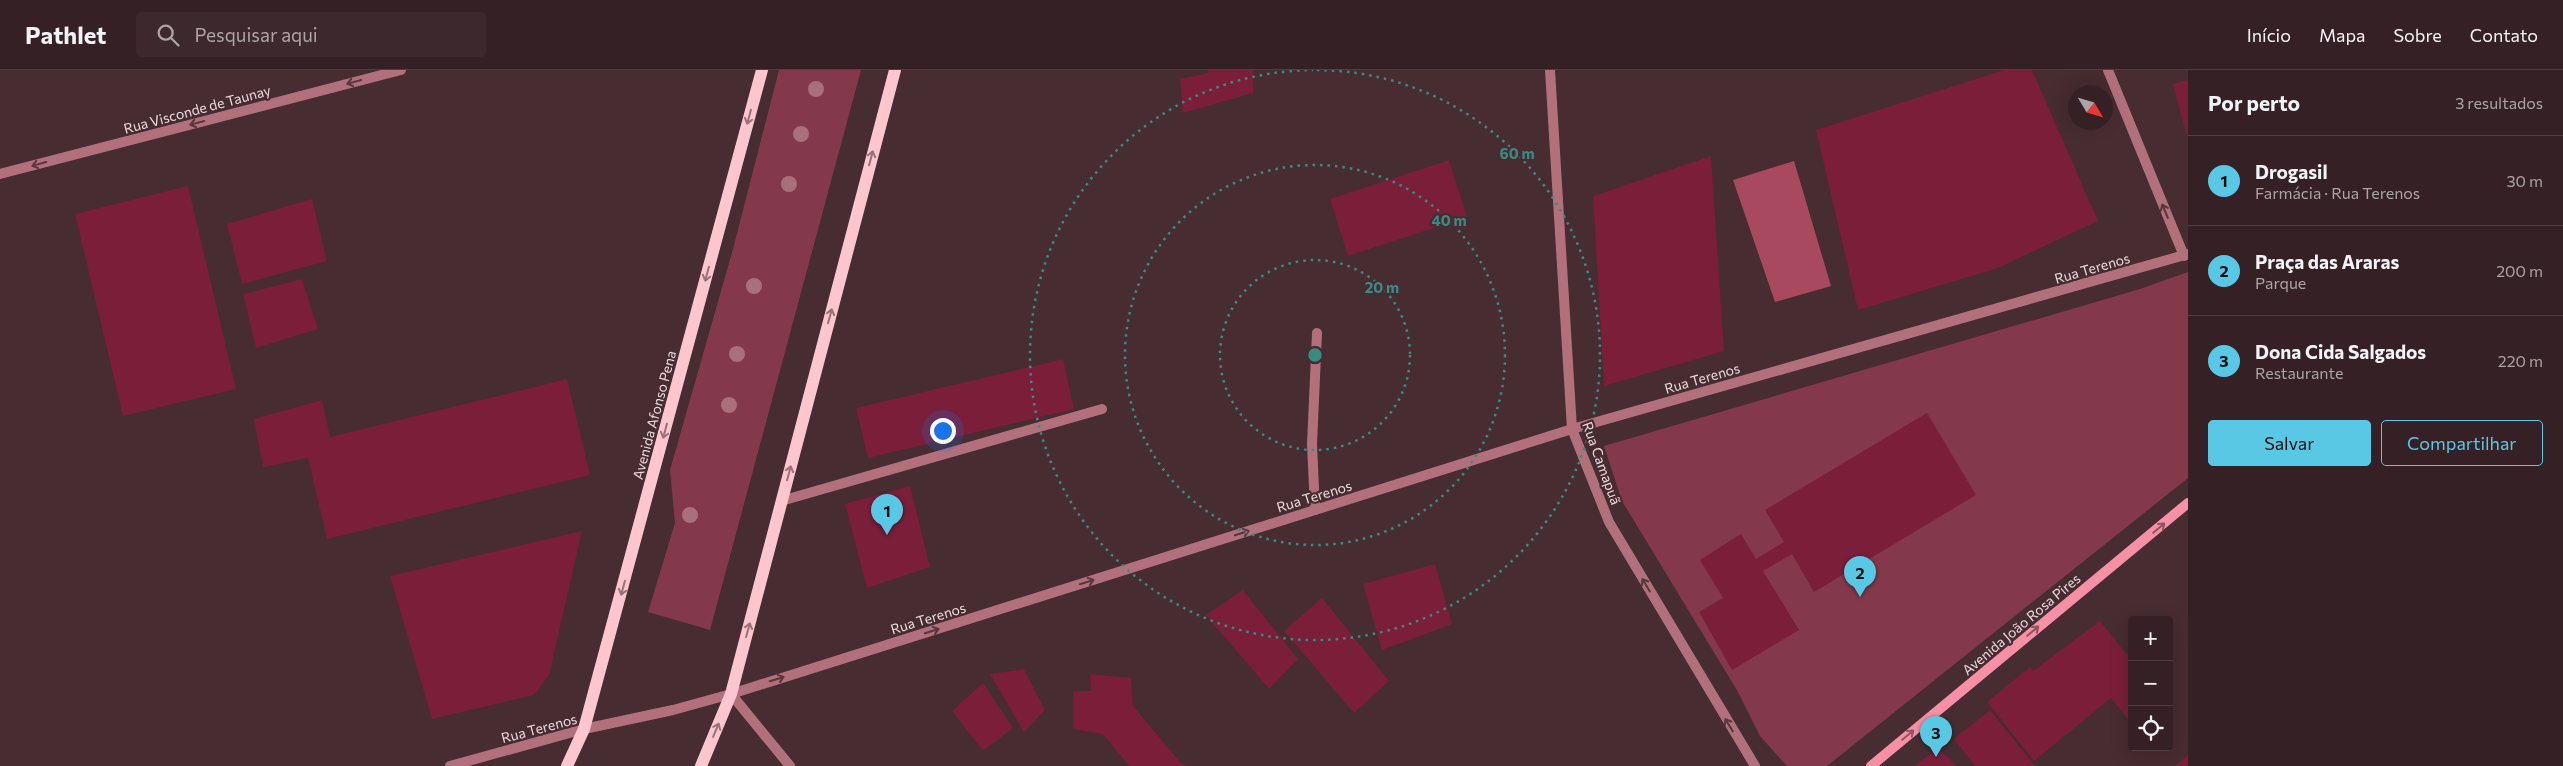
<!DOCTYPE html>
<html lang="pt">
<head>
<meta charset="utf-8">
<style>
	:root { --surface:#352125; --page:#3d292d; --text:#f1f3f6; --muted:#aaa3a7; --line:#4f3e42; --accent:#59c8e5 }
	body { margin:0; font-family:Commissioner,sans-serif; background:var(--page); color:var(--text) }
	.controls { position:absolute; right:15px; bottom:15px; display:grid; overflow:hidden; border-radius:5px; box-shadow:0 5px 20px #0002 }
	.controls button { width:45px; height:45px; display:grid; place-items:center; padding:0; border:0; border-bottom:1px solid var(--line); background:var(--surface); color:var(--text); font:25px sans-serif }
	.compass { position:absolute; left:2068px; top:15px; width:45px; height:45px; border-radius:50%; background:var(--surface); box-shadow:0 5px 20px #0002; rotate:128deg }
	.you { position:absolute; left:942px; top:360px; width:18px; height:18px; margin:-12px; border:4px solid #fff; border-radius:50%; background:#1a73e8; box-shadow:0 0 0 8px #1a73e833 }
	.badge { display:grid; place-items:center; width:32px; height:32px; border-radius:50%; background:var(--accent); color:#111; font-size:16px; font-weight:700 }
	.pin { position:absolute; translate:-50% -41px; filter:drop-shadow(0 1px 2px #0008) }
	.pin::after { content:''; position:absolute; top:26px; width:18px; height:15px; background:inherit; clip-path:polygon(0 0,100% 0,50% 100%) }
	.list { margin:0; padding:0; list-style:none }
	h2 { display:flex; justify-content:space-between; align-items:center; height:65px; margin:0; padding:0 20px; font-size:21px }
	h2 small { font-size:16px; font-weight:400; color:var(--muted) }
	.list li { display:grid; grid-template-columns:32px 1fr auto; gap:15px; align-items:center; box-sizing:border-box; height:90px; padding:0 20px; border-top:1px solid var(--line) }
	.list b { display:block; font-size:19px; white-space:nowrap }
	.list p { margin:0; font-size:16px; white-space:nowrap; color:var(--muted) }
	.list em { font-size:16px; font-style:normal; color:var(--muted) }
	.actions { display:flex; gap:10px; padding:15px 20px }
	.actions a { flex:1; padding:11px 0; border:1px solid var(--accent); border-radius:5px; text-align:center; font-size:18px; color:var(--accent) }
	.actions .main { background:var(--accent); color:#111 }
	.icon { flex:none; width:28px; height:28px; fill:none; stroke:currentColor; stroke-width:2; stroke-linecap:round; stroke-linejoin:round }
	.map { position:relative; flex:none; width:2188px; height:696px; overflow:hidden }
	header { display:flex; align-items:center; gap:30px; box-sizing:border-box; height:70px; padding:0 25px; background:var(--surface); border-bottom:1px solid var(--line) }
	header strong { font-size:24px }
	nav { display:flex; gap:28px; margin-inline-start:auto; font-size:18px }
	.search { width:350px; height:45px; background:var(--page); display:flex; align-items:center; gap:12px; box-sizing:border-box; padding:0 18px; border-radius:5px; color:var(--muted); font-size:19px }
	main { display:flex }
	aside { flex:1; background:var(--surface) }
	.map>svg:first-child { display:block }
	.green { fill:#83394b }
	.water { fill:#a84960 }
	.building { fill:#7a1e3a }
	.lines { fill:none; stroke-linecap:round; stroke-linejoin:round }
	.lane { stroke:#b2707d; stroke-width:10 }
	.street { stroke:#b2707d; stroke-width:10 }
	.secondary { stroke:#f890a5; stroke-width:10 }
	.primary { stroke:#fdc6cf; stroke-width:12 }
	.tree { fill:#a8707b }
	.oneway { stroke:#57363c }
	.oneway2 { stroke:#997178 }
	.oneway3 { stroke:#8e545f }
	.ring { fill:none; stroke:#3b8a84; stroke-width:2.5; stroke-dasharray:2.5 5 }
	.labels { text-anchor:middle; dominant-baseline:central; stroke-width:4.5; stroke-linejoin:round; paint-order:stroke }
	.street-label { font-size:14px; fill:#ebd9dc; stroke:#472c31 }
	.centre { fill:#3b8a84; stroke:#472c31; stroke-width:2.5 }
	.ring-label { font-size:15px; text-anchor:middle; font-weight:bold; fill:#3b8a84; stroke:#472c31; stroke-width:4.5; stroke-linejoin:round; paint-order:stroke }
</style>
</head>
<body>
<header>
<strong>Pathlet</strong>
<div class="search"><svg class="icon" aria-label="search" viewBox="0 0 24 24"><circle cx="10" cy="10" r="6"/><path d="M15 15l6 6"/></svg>Pesquisar aqui</div>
<nav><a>Início</a><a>Mapa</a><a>Sobre</a><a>Contato</a></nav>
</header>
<main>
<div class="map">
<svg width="2188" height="696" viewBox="0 0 2188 696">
	<rect width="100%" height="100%" fill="#472c31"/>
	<g class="green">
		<path d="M 779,0 L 861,0 L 710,560 L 648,542 L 675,453 L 670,400 L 733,179 Z"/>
		<path d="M 2188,202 L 2188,408 L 1827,696 L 1787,696 L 1760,666 L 1738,622 L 1622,431 L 1604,376 L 2140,219 Z"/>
	</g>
	<path class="water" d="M 1794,91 L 1831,216 L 1775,232 L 1733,110 Z"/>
	<g class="building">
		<path d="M 1208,0 L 1253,0 L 1253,23 L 1183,43 L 1180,9 L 1208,3 Z"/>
		<path d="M 2004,0 L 2032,0 L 2098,151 L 1998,198 L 1858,240 L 1816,60 Z"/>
		<path d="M 2188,10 L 2188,67 L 2187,67 L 2173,14 Z"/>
		<path d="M 1711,86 L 1724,281 L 1604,316 L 1593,126 Z"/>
		<path d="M 1449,90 L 1467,147 L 1348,186 L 1330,129 Z"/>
		<path d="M 188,116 L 236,319 L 123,346 L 75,144 Z"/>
		<path d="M 312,129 L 327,191 L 242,214 L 227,154 Z"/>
		<path d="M 302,209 L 318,259 L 256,278 L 243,224 Z"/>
		<path d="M 1063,289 L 1074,339 L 868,388 L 856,338 Z"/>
		<path d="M 567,309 L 590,405 L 327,469 L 308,388 L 263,397 L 254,349 L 322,330 L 330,367 Z"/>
		<path d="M 1927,343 L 1976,425 L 1814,522 L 1792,484 L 1763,501 L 1799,560 L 1732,600 L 1699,542 L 1723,528 L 1700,490 L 1741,464 L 1756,489 L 1784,472 L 1765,440 Z"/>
		<path d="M 910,416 L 930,497 L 867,518 L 845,434 Z"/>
		<path d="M 582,461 L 549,605 L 534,625 L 432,649 L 390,506 Z"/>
		<path d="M 1435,494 L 1452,554 L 1382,580 L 1363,514 Z"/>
		<path d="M 1243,520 L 1298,589 L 1269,619 L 1206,545 Z"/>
		<path d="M 1322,528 L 1389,611 L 1354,643 L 1284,561 Z"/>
		<path d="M 2100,551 L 2132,591 L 2132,654 L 2111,628 L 2034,691 L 1987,632 L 2030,597 L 2033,601 Z"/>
		<path d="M 1024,599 L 1045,640 L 1024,662 L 990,604 Z"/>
		<path d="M 1090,604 L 1131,608 L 1133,636 L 1181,693 L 1188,696 L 1129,696 L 1103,664 L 1073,659 L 1073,621 L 1091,621 Z"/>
		<path d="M 983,613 L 1013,658 L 983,681 L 952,641 Z"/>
		<path d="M 1990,640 L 2035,696 L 1975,696 L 1954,669 Z"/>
		<path d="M 1937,678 L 1957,696 L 1915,696 Z"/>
		<path d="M 2188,685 L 2188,696 L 2177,696 L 2176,695 Z"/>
	</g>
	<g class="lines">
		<g class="lane">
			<path d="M 781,431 L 1102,339"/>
			<path d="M 1315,440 L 1312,374 L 1317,263"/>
		</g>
		<g class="street">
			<path d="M 1550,0 L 1572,359 L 1609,452 L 1755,696"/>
			<path d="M 2108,0 L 2184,186"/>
			<path d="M 0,104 L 401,0"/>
			<path d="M 731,624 L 790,696"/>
			<path d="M 450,696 L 584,659 L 673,640 L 731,624 L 1572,359 L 2188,184"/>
		</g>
		<path class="secondary" d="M 1871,696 L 2188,433"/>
		<g class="primary">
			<path d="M 567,696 L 584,659 L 762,0"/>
			<path d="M 701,696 L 731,624 L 895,0"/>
		</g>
	</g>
	<g class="tree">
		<circle cx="816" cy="19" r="8"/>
		<circle cx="801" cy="64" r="8"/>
		<circle cx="789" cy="114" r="8"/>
		<circle cx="754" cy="216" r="8"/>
		<circle cx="737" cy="284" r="8"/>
		<circle cx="729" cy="335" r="8"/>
		<circle cx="690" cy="445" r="8"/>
	</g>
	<defs><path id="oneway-shaft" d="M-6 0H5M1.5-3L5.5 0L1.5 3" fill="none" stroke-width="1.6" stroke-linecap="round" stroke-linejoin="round" transform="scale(1.25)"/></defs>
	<g class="oneway">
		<use href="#oneway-shaft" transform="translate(354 12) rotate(165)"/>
		<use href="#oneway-shaft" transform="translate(197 53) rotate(165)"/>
		<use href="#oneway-shaft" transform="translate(39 94) rotate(165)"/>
		<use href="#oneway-shaft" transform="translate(2165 141) rotate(-112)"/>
		<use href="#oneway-shaft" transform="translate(1242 463) rotate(-17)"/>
		<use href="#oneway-shaft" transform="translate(1087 512) rotate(-17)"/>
		<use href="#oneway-shaft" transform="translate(1646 515) rotate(-121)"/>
		<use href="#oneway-shaft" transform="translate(932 561) rotate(-17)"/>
		<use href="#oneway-shaft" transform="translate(777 609) rotate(-17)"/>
		<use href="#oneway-shaft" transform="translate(1729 655) rotate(-121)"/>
	</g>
	<g class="oneway2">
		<use href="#oneway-shaft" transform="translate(749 47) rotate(105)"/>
		<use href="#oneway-shaft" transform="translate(871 88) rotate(-75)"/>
		<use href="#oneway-shaft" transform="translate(707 204) rotate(105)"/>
		<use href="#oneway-shaft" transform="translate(830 246) rotate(-75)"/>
		<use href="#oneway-shaft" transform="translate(665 361) rotate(105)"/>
		<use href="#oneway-shaft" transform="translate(789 403) rotate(-75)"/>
		<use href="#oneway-shaft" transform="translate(623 518) rotate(105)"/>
		<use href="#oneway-shaft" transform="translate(748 560) rotate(-75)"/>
		<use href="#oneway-shaft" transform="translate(716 660) rotate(-67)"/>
	</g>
	<g class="oneway3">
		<use href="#oneway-shaft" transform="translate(2159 458) rotate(-40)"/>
		<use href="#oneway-shaft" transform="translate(2033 561) rotate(-40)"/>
		<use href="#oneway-shaft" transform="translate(1908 665) rotate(-40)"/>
	</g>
	<g class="ring">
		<circle cx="1315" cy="285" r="95"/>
		<circle cx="1315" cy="285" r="190"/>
		<path d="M1317 0A285 285 0 1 1 1313 0"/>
	</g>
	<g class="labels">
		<g class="street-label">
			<text transform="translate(197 39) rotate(-15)">Rua Visconde de Taunay</text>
			<text transform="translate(2092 198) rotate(-16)">Rua Terenos</text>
			<text transform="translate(1702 308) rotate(-16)">Rua Terenos</text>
			<text transform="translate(654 345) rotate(-75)">Avenida Afonso Pena</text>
			<text transform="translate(1602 393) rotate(70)">Rua Camapuã</text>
			<text transform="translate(1314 426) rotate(-17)">Rua Terenos</text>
			<text transform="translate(928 548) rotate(-17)">Rua Terenos</text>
			<text transform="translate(2021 554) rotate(-40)">Avenida João Rosa Pires</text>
			<text transform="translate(539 658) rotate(-15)">Rua Terenos</text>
		</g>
	</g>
	<circle cx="1315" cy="285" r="8" class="centre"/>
	<g class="ring-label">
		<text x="1517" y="89">60 m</text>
		<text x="1449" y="156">40 m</text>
		<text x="1382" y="223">20 m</text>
	</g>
</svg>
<div class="controls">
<button>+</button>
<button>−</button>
<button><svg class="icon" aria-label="locate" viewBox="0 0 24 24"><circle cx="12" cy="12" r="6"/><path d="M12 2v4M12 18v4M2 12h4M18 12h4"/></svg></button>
</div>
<svg class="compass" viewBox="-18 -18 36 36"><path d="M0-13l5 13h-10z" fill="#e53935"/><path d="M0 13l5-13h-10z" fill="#aaa3a7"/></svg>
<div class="you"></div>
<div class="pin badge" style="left:887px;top:465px">1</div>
<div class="pin badge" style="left:1860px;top:527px">2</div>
<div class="pin badge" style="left:1936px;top:687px">3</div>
</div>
<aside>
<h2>Por perto<small>3 resultados</small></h2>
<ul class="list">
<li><span class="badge">1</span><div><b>Drogasil</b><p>Farmácia · Rua Terenos</p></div><em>30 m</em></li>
<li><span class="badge">2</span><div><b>Praça das Araras</b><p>Parque</p></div><em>200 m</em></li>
<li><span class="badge">3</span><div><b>Dona Cida Salgados</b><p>Restaurante</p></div><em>220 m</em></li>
</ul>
<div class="actions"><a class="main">Salvar</a><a>Compartilhar</a></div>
</aside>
</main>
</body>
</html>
